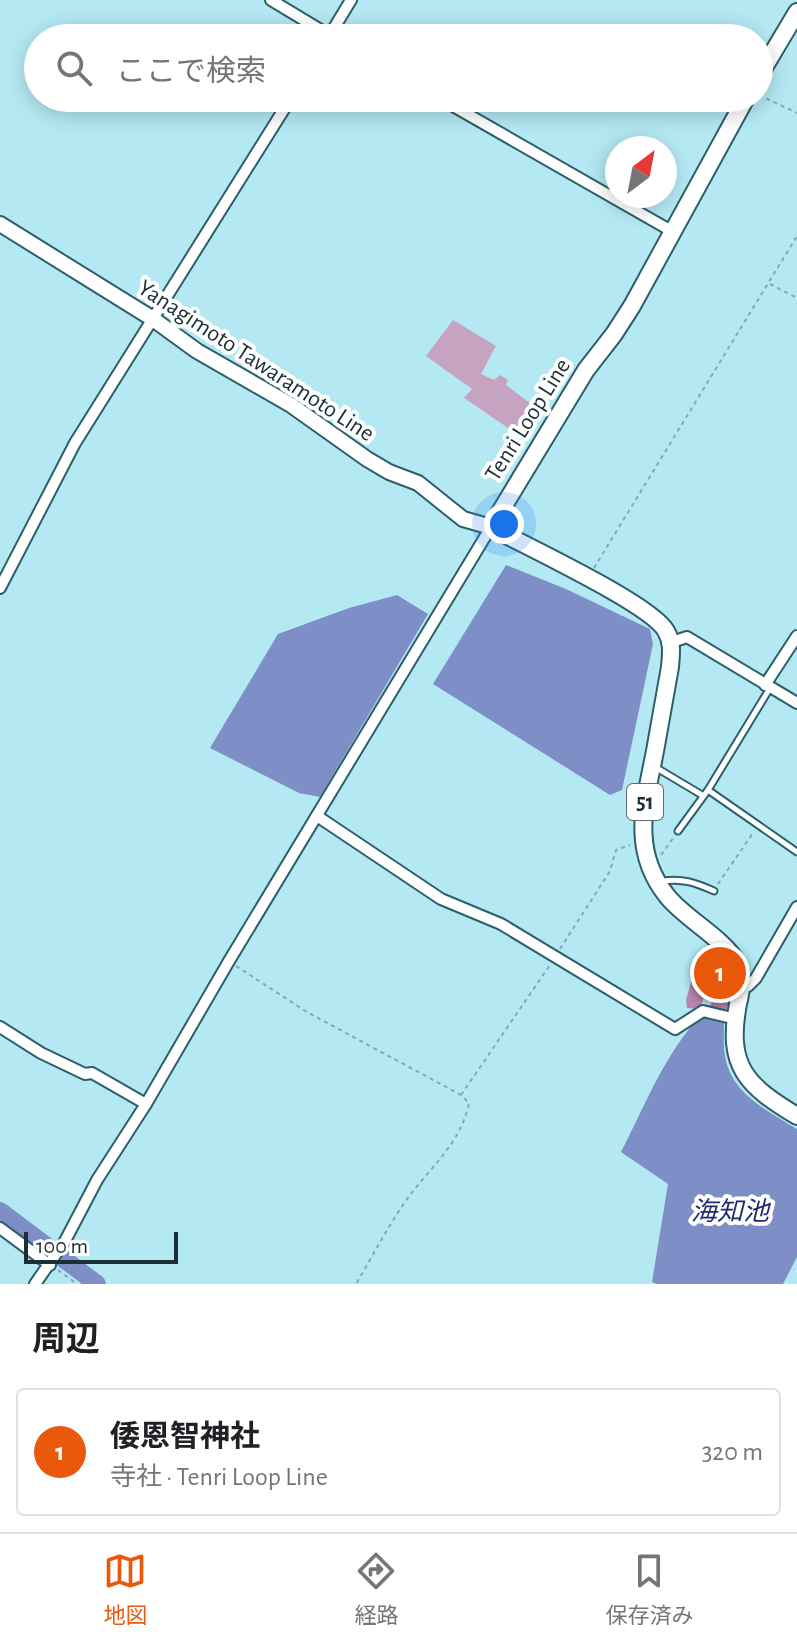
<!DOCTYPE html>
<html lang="ja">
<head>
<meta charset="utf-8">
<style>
	:root { --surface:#fff; --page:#f6f6f6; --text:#202124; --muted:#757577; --line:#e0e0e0; --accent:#ea580c }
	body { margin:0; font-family:"Alegreya Sans","Noto Sans JP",sans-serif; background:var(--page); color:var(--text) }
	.compass { position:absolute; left:605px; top:136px; width:72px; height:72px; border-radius:50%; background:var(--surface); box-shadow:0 4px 20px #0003; rotate:32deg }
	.scale { position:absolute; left:24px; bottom:20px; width:154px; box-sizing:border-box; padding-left:8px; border:4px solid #1b3034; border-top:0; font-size:22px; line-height:28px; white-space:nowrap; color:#1b3034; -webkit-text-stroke:6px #fff; paint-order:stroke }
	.you { position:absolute; left:504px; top:524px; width:28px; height:28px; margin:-20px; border:6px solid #fff; border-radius:50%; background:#1a73e8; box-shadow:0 0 0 12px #1a73e833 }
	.badge { display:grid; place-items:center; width:52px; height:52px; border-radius:50%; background:var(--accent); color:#fff; font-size:26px; font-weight:700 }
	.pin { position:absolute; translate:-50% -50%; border:4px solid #fff; box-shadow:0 2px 8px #0006 }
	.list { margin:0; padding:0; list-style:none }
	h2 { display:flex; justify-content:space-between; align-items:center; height:104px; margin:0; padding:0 32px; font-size:34px }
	h2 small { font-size:26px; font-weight:400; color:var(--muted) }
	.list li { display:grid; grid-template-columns:52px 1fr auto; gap:24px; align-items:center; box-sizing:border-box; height:128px; margin:0 16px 16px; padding:0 16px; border:2px solid var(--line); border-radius:8px }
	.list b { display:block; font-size:30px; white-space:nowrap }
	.list p { margin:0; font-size:26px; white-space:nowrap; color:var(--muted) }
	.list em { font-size:26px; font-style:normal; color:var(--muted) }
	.icon { flex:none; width:44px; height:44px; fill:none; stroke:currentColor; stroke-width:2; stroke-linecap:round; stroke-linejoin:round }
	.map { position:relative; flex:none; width:797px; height:1284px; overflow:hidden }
	.search { position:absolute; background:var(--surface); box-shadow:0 4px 20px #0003; left:24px; right:24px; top:24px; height:88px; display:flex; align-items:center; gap:20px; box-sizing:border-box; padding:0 28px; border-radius:44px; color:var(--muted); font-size:30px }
	.sheet { height:248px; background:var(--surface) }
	nav { display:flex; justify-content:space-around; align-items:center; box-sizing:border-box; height:112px; border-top:2px solid var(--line); background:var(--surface); font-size:22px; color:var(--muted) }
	nav a { display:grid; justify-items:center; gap:4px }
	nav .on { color:var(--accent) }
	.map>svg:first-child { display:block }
	.green { fill:#c6a3c0 }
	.forest { fill:#b885b0 }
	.water { fill:#7e8ec6 }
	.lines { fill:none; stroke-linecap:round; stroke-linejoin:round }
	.river { stroke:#7e8ec6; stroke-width:18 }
	.lane-casing { stroke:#2d5f69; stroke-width:9 }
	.street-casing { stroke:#2d5f69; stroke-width:14 }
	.secondary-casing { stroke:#2d5f69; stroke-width:18 }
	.primary-casing { stroke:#2d5f69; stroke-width:20 }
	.path { stroke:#80aab3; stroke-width:2; stroke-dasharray:4 4; stroke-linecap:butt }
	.lane { stroke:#fff; stroke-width:5 }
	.street { stroke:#fff; stroke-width:10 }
	.secondary { stroke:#fff; stroke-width:14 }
	.primary { stroke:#fff; stroke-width:16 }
	.labels { text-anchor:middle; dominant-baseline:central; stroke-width:8; stroke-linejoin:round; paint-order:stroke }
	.shield { fill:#fff; stroke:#5f6e71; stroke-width:2 }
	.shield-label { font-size:22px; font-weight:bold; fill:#1b3034 }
	.street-label { font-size:24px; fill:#1b3034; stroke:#fff }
	.water-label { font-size:26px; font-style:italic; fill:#222b6e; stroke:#fff }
</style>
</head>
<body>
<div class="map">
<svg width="797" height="1284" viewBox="0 0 797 1284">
	<rect width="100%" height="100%" fill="#b4e9f4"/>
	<path class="green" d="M 453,320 L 496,346 L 481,374 L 494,380 L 500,375 L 508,380 L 506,385 L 531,404 L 514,432 L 464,398 L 472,389 L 426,356 Z"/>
	<path class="forest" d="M 712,957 L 720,958 C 733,968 734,994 727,1009 L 716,1012 L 710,1006 L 726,973 L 720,968 C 697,985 710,993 699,1009 L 687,1008 L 686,1000 L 695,968 Z"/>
	<g class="water">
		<path d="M 506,565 L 566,589 L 650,629 L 653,644 L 622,790 L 610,795 L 433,684 Z"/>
		<path d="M 397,595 L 428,614 L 320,797 L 299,793 L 210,748 L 278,634 L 349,608 Z"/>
		<path d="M 703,1014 L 724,1023 C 724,1034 723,1045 725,1055 C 730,1093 768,1111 797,1129 L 797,1257 L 783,1284 L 657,1284 L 652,1282 L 668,1184 L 621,1152 C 645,1106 666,1050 703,1014 Z"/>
	</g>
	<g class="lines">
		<path class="river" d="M 0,1211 L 97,1284"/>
		<g class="lane-casing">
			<g id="lane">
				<path d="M 655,767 L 702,795"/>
				<path d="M 708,790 L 797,852"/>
				<path d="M 678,831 L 708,790 L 770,688"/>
				<path d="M 663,881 C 683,878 696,883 714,891"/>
			</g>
		</g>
		<g class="street-casing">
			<g id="street">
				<path d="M 271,0 L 334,38"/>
				<path d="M 328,38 L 351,0"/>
				<path d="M 439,98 L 675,233"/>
				<path d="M 0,588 L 75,443 L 291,98"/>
				<path d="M 672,642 L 687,637 L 797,703"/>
				<path d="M 765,685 L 797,636"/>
				<path d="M 317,816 L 441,899 L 501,924 L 675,1029 L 703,1011 L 736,1019"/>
				<path d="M 742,987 L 748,986 L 756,978 L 797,907"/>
				<path d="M 0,1027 L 41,1053 L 85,1074 L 92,1073 L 146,1104"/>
				<path d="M 0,1228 L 50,1265"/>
				<path d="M 35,1284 L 65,1241 L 97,1180 L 146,1104 L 229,961 L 491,527"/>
			</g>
		</g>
		<g class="secondary-casing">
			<path id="secondary" d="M 0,224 L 153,319 L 197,351 L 291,405 L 367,459 L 389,472 L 418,483 L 463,519 L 491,527"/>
		</g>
		<g class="primary-casing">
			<g id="primary">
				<path d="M 759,76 L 797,12"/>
				<path d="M 746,98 L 632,306 L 614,334 L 586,370 L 491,527 C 525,546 651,604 666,631 C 673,643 671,654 670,667 C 665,695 660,723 655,751 C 645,803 630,850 667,896 C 684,918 726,940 737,963 C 743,975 741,992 738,1004 C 726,1067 747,1086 797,1116"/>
			</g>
		</g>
		<g class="path">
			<path d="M 759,95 L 797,113"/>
			<path d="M 770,284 L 797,298"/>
			<path d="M 594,568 L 797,236"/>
			<path d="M 661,855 L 674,837"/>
			<path d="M 718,884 L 753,833"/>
			<path d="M 560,949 L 610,871 L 616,850 L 630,845"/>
			<path d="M 236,966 L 307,1012 L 461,1095 L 469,1103 C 461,1144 428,1169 405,1202 C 387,1228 372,1257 356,1284"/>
			<path d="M 461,1095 L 550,965"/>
			<path d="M 58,1270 L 77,1284"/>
		</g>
		<use href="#lane" class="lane"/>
		<use href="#street" class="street"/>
		<use href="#secondary" class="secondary"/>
		<use href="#primary" class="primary"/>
	</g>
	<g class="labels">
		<rect class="shield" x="627" y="784" width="36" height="36" rx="6"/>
		<g class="shield-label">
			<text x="645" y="802">51</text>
		</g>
		<g class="street-label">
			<text transform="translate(256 361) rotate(33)">Yanagimoto Tawaramoto Line</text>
			<text transform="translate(528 420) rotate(-58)">Tenri Loop Line</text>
		</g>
		<g class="water-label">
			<text x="730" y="1212">海知池</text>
		</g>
	</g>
</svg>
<svg class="compass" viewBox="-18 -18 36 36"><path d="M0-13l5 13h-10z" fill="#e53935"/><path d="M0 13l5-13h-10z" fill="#757577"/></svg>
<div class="scale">100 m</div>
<div class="you"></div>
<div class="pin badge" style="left:720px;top:973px">1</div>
<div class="search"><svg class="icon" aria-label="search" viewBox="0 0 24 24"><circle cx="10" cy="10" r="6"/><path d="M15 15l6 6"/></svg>ここで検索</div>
</div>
<section class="sheet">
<h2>周辺<small></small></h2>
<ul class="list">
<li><span class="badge">1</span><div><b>倭恩智神社</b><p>寺社 · Tenri Loop Line</p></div><em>320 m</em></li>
</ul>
</section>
<nav>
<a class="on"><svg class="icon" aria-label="map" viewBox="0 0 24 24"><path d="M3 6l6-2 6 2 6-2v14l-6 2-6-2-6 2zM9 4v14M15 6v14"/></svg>地図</a>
<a><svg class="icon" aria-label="directions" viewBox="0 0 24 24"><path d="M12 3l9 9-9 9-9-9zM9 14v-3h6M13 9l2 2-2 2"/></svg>経路</a>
<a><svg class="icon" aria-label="saved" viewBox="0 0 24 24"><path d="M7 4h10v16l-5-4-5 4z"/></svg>保存済み</a>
</nav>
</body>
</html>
